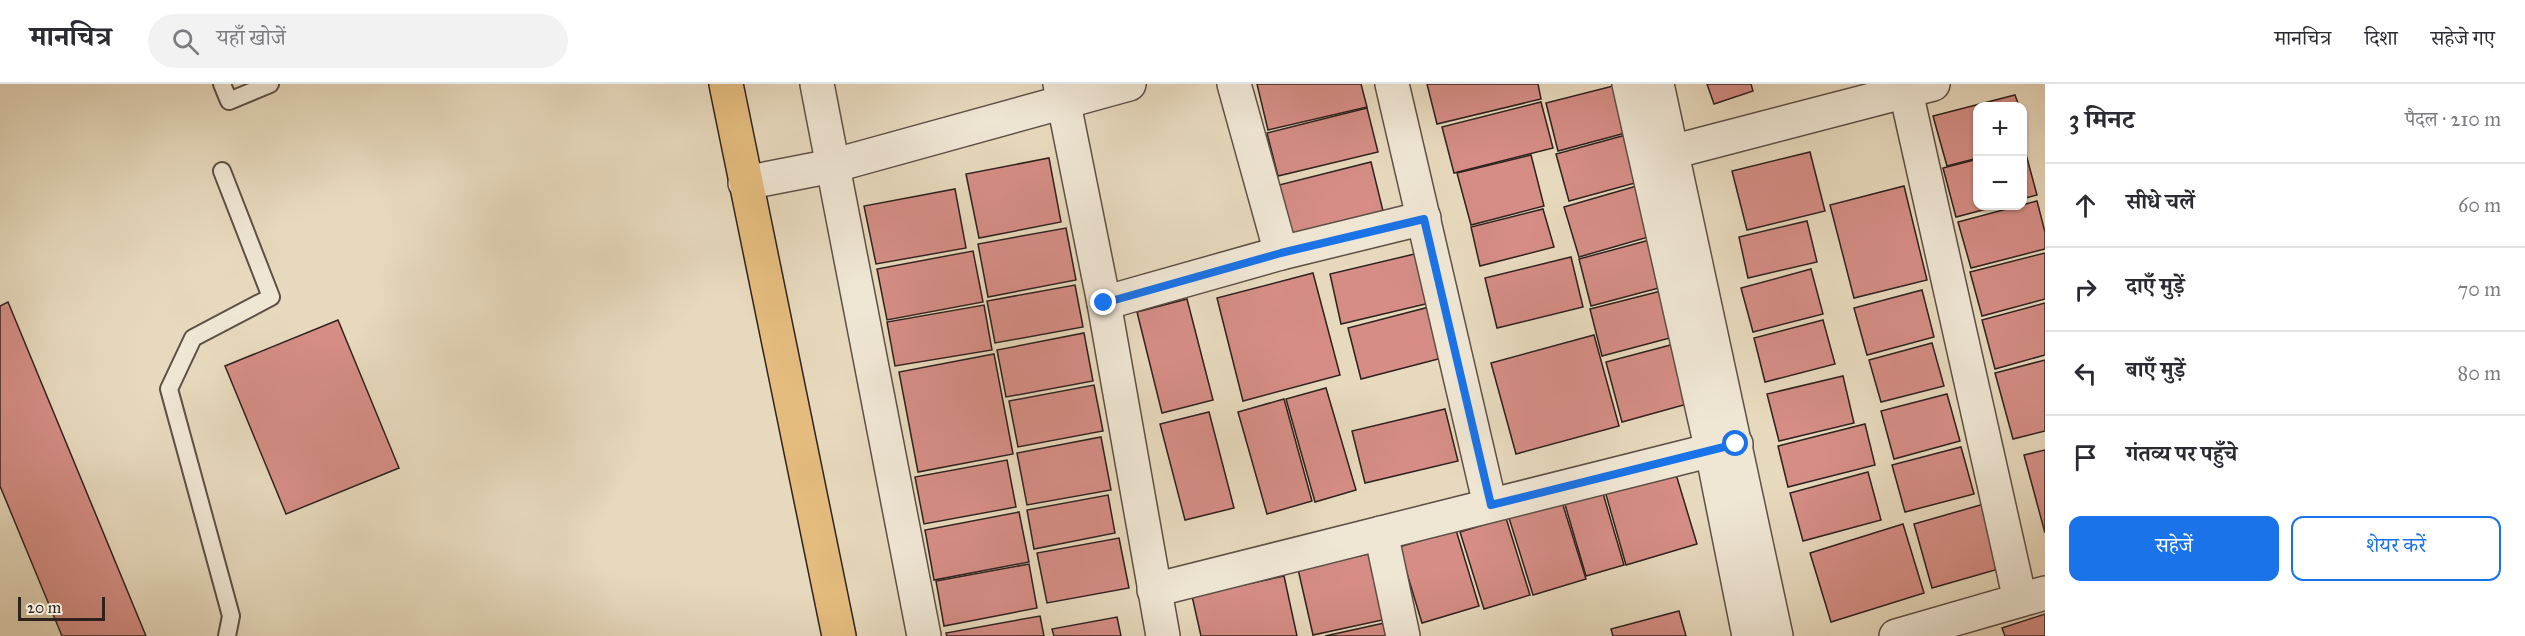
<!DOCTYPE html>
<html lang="hi">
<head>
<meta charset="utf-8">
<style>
	:root { --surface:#fff; --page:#f2f2f3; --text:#2b2b33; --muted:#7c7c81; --line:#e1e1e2; --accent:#1a73e8 }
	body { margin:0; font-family:"IM FELL Great Primer","Noto Serif Devanagari",serif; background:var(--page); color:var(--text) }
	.controls { position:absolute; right:18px; top:18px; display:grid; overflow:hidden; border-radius:12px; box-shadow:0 2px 4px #0004 }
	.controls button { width:54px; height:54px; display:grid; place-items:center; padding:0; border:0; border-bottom:2px solid var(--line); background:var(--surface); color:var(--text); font:30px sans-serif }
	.scale { position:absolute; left:18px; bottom:15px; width:87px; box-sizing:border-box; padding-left:6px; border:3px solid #2f221e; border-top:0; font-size:16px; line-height:21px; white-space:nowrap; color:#2f221e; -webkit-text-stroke:4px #efe6d4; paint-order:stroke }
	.stop { position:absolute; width:18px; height:18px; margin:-14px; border:4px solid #1a73e8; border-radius:50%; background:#fff }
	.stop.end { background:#1a73e8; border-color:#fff; box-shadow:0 2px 6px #0008 }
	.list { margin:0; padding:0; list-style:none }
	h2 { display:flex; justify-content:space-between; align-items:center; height:78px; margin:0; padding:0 24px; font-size:26px }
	h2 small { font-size:20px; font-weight:400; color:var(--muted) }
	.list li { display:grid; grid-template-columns:39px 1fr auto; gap:18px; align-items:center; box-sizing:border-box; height:84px; padding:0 24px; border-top:2px solid var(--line) }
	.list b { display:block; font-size:22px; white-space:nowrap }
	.list em { font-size:20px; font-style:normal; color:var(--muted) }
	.actions { display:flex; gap:12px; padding:18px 24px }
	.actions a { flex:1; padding:14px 0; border:2px solid var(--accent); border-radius:12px; text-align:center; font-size:21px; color:var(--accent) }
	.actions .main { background:var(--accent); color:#fff }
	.icon { flex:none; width:33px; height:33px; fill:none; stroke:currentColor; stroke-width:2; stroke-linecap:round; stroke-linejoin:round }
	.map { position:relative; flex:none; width:2045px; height:552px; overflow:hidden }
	header { display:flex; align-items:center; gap:36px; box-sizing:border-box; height:84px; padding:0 30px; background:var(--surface); border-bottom:2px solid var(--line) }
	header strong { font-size:28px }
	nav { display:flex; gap:33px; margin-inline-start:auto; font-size:21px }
	.search { width:420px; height:54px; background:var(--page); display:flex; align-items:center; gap:15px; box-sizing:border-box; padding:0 21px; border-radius:33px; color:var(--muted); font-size:22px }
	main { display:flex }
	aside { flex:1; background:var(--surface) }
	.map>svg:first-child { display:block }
	.building { fill:#d58d85; stroke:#2f221e; stroke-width:1.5 }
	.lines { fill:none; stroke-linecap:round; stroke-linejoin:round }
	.lane-casing { stroke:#5d5046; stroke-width:20 }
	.street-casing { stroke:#5d5046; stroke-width:36 }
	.primary-casing { stroke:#2f221e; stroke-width:36 }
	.lane { stroke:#efe6d4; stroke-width:16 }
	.street { stroke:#efe6d4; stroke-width:33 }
	.primary { stroke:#e4bc7e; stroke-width:33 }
	.route { stroke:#1a73e8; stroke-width:8 }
</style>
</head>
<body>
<header>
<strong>मानचित्र</strong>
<div class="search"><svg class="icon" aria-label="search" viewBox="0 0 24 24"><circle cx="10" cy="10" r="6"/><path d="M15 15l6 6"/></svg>यहाँ खोजें</div>
<nav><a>मानचित्र</a><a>दिशा</a><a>सहेजे गए</a></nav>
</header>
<main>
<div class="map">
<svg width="2045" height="552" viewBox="0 0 2045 552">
	<rect width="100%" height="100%" fill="#e7d9bd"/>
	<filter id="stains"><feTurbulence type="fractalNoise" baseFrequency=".00333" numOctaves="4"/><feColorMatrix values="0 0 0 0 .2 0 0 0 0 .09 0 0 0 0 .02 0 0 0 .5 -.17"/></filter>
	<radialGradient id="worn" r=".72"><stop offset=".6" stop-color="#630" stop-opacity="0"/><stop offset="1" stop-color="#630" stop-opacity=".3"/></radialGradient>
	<g class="building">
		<path d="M 1257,0 L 1361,0 L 1367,23 L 1268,46 Z"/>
		<path d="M 1427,0 L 1538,0 L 1541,15 L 1437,40 Z"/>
		<path d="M 1621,0 L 1633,47 L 1558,67 L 1546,19 Z"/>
		<path d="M 1707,0 L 1751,0 L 1753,7 L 1714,20 Z"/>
		<path d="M 2015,11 L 2019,22 L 1978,22 L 1978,74 L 1947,82 L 1933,32 Z"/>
		<path d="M 1541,18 L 1553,64 L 1454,89 L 1442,43 Z"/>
		<path d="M 1367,24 L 1378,68 L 1278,92 L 1267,49 Z"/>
		<path d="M 1633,49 L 1646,96 L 1569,117 L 1556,70 Z"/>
		<path d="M 2024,63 L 2037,111 L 2022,115 L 2022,64 Z"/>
		<path d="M 1810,68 L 1825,127 L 1747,146 L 1732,87 Z"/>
		<path d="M 1531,71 L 1544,122 L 1471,141 L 1457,89 Z"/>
		<path d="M 1049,74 L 1061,138 L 979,154 L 966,90 Z"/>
		<path d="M 1978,75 L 1978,122 L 1998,122 L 1956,133 L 1943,84 Z"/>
		<path d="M 1371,78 L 1383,127 L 1291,150 L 1279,101 Z"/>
		<path d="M 1647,99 L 1662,149 L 1579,173 L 1564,123 Z"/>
		<path d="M 1904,102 L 1927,196 L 1854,214 L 1830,121 Z"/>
		<path d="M 955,105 L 966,164 L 876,180 L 864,122 Z"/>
		<path d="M 2037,117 L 2045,148 L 2045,165 L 1971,184 L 1958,138 Z"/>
		<path d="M 1543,125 L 1554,163 L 1480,182 L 1471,143 Z"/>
		<path d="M 1807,137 L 1817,178 L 1748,194 L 1739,153 Z"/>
		<path d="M 1066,144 L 1076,196 L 988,213 L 978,160 Z"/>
		<path d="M 1657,154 L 1670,201 L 1591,222 L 1579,175 Z"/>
		<path d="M 973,167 L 983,218 L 887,236 L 877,185 Z"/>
		<path d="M 1423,168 L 1434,218 L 1341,240 L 1330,190 Z"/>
		<path d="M 2045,169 L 2045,215 L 1982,232 L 1970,188 Z"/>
		<path d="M 1571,173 L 1583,223 L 1497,244 L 1485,194 Z"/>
		<path d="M 1811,185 L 1823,230 L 1753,248 L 1741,204 Z"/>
		<path d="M 1313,189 L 1340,291 L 1243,317 L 1217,214 Z"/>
		<path d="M 1075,201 L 1083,243 L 995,259 L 987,217 Z"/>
		<path d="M 1669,205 L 1681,251 L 1602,272 L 1590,225 Z"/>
		<path d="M 1922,206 L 1934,253 L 1867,271 L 1854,224 Z"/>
		<path d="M 1187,215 L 1213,316 L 1162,329 L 1137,228 Z"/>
		<path d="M 8,218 L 146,552 L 62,552 L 0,402 L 0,222 Z"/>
		<path d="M 2045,219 L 2045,271 L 1995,285 L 1982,236 Z"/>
		<path d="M 984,221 L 992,266 L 895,282 L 887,238 Z"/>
		<path d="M 1433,222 L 1446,273 L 1361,295 L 1348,244 Z"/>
		<path d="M 338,236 L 399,384 L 286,430 L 225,282 Z"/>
		<path d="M 1823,236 L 1835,280 L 1765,298 L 1754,254 Z"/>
		<path d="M 1084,249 L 1093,297 L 1006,313 L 997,266 Z"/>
		<path d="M 1594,251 L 1619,342 L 1516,370 L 1491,279 Z"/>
		<path d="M 1682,258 L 1698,317 L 1622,338 L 1606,278 Z"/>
		<path d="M 1932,259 L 1944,302 L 1881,318 L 1869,276 Z"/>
		<path d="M 994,270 L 1013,370 L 918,388 L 899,288 Z"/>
		<path d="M 2045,276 L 2045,347 L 2013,355 L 1995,289 Z"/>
		<path d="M 1843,292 L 1854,339 L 1779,357 L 1767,310 Z"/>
		<path d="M 1094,301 L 1103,347 L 1018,363 L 1009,317 Z"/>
		<path d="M 1326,304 L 1356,406 L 1315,418 L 1286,315 Z"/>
		<path d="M 1947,310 L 1960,357 L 1894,375 L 1881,327 Z"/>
		<path d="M 1284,315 L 1312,417 L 1267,430 L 1238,328 Z"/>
		<path d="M 1445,325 L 1458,377 L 1365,399 L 1352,347 Z"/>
		<path d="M 1209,328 L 1234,424 L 1185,436 L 1160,340 Z"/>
		<path d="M 1865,340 L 1875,381 L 1788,403 L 1778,362 Z"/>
		<path d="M 1101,353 L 1111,406 L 1027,421 L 1017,369 Z"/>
		<path d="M 1961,363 L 1974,410 L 1905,428 L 1892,381 Z"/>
		<path d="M 2045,366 L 2045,449 L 2024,371 Z"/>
		<path d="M 1007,376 L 1016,423 L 924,440 L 915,393 Z"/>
		<path d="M 1675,387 L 1697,460 L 1626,481 L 1605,407 Z"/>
		<path d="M 1868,388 L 1881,436 L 1803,457 L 1790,409 Z"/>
		<path d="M 1602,406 L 1624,481 L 1586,492 L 1564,417 Z"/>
		<path d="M 1108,411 L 1115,449 L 1034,465 L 1027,426 Z"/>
		<path d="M 1562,418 L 1586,495 L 1533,511 L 1509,434 Z"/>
		<path d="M 1991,418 L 2009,482 L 1932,504 L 1914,440 Z"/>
		<path d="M 1019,428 L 1029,478 L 934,496 L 925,446 Z"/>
		<path d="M 1506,434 L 1530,511 L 1484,525 L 1460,448 Z"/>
		<path d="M 1903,440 L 1924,509 L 1831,538 L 1810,469 Z"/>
		<path d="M 1456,446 L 1479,522 L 1422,539 L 1399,463 Z"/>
		<path d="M 1119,454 L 1129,504 L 1047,519 L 1037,469 Z"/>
		<path d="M 1373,469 L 1387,535 L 1313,551 L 1298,485 Z"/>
		<path d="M 1029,480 L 1037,524 L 944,542 L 936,497 Z"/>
		<path d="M 1284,492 L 1297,552 L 1201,552 L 1192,512 Z"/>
		<path d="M 1679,527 L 1686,552 L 1613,552 L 1611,545 Z"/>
		<path d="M 2045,530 L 2045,552 L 2005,552 L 2002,544 Z"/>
		<path d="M 1040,532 L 1044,552 L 947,552 L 946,549 Z"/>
		<path d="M 1117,533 L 1121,552 L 1054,552 L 1052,545 Z"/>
		<path d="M 1389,538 L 1392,552 L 1325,552 Z"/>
	</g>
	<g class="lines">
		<g class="lane-casing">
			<g id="lane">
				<path d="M 222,0 L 229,17 L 270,0"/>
				<path d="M 222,87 L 271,213 L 193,254 L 169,305 L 231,532 L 227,552"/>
			</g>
		</g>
		<g class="street-casing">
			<g id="street">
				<path d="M 817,0 L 924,552"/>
				<path d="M 1060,0 L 1104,219 L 1163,552"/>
				<path d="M 1392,0 L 1490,421"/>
				<path d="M 1629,0 L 1712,367 L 1749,552"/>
				<path d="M 1657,0 L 1776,552"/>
				<path d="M 1906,8 L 2020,516"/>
				<path d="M 1672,68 L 1933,0"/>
				<path d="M 745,99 L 832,82 L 1129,0"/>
				<path d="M 1281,169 L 1424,134"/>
				<path d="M 1104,219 L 1281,169 L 1234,0"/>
				<path d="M 1381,449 L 1403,552"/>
				<path d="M 1154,506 L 1736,360"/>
				<path d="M 1896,552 L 2045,509"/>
			</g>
		</g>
		<g class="primary-casing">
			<path id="primary" d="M 726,0 L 839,552"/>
		</g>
		<use href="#lane" class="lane"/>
		<use href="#street" class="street"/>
		<use href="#primary" class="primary"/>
	</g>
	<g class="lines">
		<path class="route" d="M 1104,219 L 1281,169 L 1424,135 L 1491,421 L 1736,360"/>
	</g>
	<rect width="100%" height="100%" filter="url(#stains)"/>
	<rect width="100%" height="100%" fill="url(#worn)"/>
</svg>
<div class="controls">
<button>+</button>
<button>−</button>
</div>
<div class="scale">20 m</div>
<div class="stop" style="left:1736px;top:360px"></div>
<div class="stop end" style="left:1104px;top:219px"></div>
</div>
<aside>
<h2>3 मिनट<small>पैदल · 210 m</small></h2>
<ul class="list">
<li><svg class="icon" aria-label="ahead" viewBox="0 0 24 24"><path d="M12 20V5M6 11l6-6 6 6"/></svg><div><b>सीधे चलें</b></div><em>60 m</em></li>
<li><svg class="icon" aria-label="right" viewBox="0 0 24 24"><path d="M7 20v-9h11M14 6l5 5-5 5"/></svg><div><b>दाएँ मुड़ें</b></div><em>70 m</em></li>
<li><svg class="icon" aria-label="left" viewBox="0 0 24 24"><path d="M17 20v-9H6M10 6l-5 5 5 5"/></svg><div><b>बाएँ मुड़ें</b></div><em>80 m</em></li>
<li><svg class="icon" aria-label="arrive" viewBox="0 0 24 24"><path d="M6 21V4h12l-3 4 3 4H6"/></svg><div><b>गंतव्य पर पहुँचे</b></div></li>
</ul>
<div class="actions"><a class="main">सहेजें</a><a>शेयर करें</a></div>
</aside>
</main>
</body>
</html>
